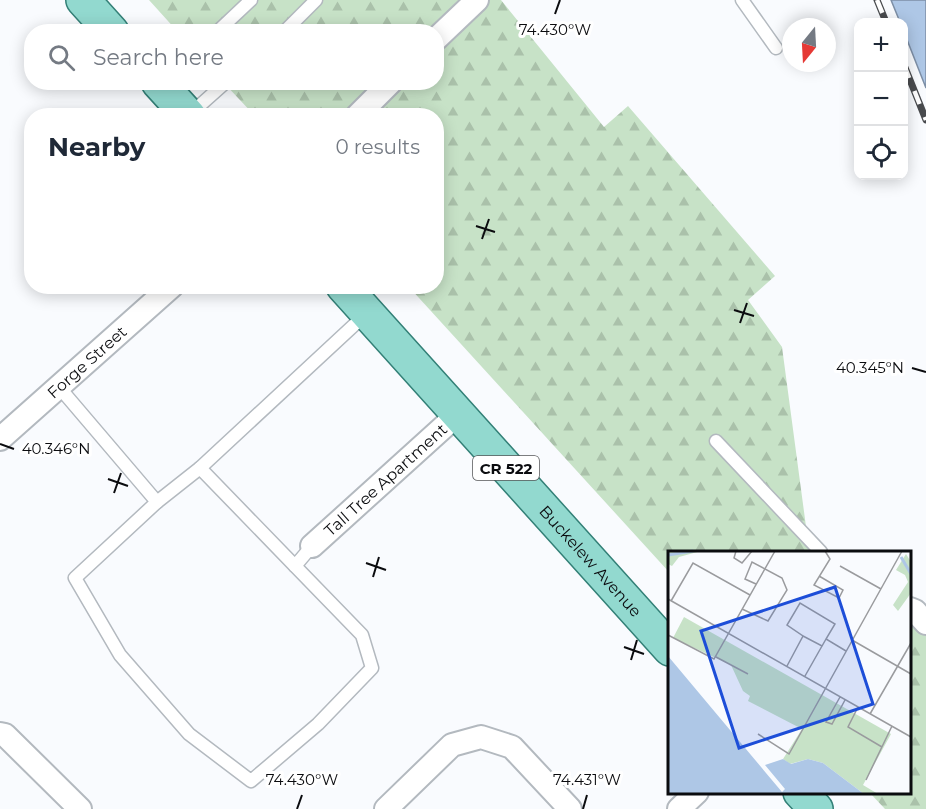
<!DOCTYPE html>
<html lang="en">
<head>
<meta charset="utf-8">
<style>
	:root { --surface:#fff; --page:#f2f2f3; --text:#1f2937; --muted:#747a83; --line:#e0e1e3 }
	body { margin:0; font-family:Montserrat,sans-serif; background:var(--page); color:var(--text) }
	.controls { position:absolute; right:18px; top:18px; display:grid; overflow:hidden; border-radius:12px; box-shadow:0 3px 15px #0003 }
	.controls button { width:54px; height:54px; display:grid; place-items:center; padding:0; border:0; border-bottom:2px solid var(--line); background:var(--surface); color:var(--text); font:30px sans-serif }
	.compass { position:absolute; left:782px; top:18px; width:54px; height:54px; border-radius:50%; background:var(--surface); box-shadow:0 3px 15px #0003; rotate:198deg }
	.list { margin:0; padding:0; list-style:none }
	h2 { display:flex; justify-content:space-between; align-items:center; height:78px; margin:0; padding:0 24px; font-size:26px }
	h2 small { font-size:20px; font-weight:400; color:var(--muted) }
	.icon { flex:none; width:33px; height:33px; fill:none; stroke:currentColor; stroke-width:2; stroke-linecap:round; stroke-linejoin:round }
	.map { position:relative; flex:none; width:926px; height:809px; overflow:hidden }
	.search { position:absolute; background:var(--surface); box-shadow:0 3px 15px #0003; left:24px; top:24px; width:420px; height:66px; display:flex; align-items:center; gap:15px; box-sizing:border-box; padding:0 21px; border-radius:24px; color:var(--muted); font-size:22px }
	.panel { position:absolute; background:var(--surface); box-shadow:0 3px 15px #0003; left:24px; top:108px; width:420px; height:186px; border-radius:24px }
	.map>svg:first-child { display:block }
	.forest { fill:url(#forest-firs) }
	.water { fill:#aec7e6; stroke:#7d8fa6; stroke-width:1.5 }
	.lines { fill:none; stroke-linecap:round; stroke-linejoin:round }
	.lane-casing { stroke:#b3b9bf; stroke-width:15 }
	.street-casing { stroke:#b3b9bf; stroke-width:26 }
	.primary-casing { stroke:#338077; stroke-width:36 }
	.lane { stroke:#fff; stroke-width:12 }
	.street { stroke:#fff; stroke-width:22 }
	.primary { stroke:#92d9cf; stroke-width:33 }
	.rail-casing { stroke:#494b4e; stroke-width:7 }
	.rail { stroke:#fff; stroke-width:4.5; stroke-dasharray:14; stroke-linecap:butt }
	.ticks { fill:none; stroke:#0b0c0f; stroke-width:2 }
	.labels { text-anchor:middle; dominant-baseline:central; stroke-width:6; stroke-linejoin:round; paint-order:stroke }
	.shield { fill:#fff; stroke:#545557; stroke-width:1.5 }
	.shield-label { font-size:15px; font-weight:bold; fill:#0b0c0f }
	.street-label { font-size:16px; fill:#0b0c0f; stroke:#fff }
	.inset-river { fill:none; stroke:#aec7e6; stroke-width:3 }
	.inset-road { fill:none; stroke:#9a9b9e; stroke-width:1.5 }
	.view { fill:#1d4ed8; fill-opacity:0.15; stroke:#1d4ed8; stroke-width:3 }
	.inset-edge { fill:none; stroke:#0b0c0f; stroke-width:3 }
	.ticks-label { font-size:15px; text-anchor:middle; fill:#0b0c0f; stroke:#fff; stroke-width:6; stroke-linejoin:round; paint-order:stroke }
</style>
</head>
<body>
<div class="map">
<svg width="926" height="809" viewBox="0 0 926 809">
	<defs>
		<pattern id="forest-firs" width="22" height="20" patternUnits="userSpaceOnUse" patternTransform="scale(1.5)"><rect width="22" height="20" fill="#c7e2c7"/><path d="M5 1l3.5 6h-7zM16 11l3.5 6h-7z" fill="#aac1aa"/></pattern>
	</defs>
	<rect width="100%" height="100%" fill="#f9fbfe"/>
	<g class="forest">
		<path d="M 149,0 L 501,0 L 604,127 L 628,106 L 775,276 L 748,300 L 782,347 L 807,534 L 829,552 L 670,552 L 669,572 L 409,287 L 436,286 L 436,116 L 254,115 L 224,83 L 436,82 L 436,32 L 177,31 Z"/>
		<path d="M 910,622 L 926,636 L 926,809 L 885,809 L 870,793 L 910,792 Z"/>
	</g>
	<path class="water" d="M 891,0 L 926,0 L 926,88 L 904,32 L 904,22 L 900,22 Z"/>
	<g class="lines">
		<g class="lane-casing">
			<g id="lane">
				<path d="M 742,0 L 776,48"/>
				<path d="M 217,32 L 251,0"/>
				<path d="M 284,32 L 316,0"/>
				<path d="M 189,115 L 226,82"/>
				<path d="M 59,387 L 157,502 L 75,578 L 120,655 L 189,734 L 251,781 L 318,724 L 372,668 L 362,635 L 295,566 L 312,546"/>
				<path d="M 716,441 L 821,552"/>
				<path d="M 200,468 L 366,314"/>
				<path d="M 157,502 L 200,468 L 295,566"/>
			</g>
		</g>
		<g class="street-casing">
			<g id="street">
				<path d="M 436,39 L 477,0"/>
				<path d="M 357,116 L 391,82"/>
				<path id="s1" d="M 0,439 L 172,286"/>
				<path id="s2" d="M 312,546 L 458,414"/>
				<path d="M 910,609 L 915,611 L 926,623"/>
				<path d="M 0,734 L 5,735 L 80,809"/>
				<path d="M 386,809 L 452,745 L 481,737 L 512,747 L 570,809"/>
				<path d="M 679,809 L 697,792"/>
			</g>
		</g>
		<g class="primary-casing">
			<g id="primary">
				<path d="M 83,0 L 112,32"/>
				<path d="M 158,82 L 189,116"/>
				<path id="s3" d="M 343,286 L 670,649"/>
				<path d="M 800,792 L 816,809"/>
			</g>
		</g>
		<use href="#lane" class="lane"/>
		<use href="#street" class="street"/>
		<use href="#primary" class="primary"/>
		<g class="rail-casing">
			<g id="rail">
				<path d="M 877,0 L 886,22"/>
				<path d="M 904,65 L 926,120"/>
			</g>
		</g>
		<use href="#rail" class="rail"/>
	</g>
	<path class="ticks" d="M 555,14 L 560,0M 476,226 L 495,232M 482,239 L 489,219M 734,310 L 754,316M 740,323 L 747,303M 912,368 L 926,372M 0,444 L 14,449M 108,479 L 128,486M 114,493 L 121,473M 366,563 L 386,570M 373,577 L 379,557M 624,647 L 644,654M 631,660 L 637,640M 297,809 L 302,795M 583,809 L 587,795"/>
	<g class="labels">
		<rect class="shield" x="473" y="456" width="66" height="24" rx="4.5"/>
		<g class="shield-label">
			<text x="506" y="468">CR 522</text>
		</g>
		<g class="street-label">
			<text stroke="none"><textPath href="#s1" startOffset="116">Forge Street</textPath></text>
			<text stroke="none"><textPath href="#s2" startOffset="99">Tall Tree Apartment</textPath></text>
			<text stroke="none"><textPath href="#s3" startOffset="370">Buckelew Avenue</textPath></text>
		</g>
	</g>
	<g transform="translate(668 551)">
		<rect width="243" height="243" fill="#f9fbfe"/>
		<path d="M 0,0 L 33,0 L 11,6 L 4,15 L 0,13 ZM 238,3 L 243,11 L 243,42 L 230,60 L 225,54 L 240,31 L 237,24 L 228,19 ZM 16,66 L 223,183 L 195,234 L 210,243 L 196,243 L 155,212 L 140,208 L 122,213 L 115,208 L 134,178 L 80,150 L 82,145 L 75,140 L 63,114 L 5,87 Z" fill="#c7e2c7"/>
		<path d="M 0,105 L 114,241 L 117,238 L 97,214 L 115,208 L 123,213 L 140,208 L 155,212 L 196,243 L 0,243 Z" fill="#aec7e6"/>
		<path class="inset-river" d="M 0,4 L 25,0M 233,6 L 243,23"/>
		<path class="inset-road" d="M 68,0 L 66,7 L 74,12 L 84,0M 172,15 L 213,38M 151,25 L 175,39 L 171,47 L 146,34 L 162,8 L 157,0M 0,48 L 243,186M 3,50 L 25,12 L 82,44M 74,58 L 100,70 L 119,39 L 114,27 L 84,11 L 77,28 L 88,33M 0,84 L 46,108 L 107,0M 135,85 L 154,95 L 158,88M 184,89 L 243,123M 48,106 L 80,123M 119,115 L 135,85 L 119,74 L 132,52 L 167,73 L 158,88 L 178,100M 137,125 L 154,95M 172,146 L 158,171 L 164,173 L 177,149M 190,156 L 180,176 L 214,196M 202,163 L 243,92M 90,183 L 121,203 L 234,0M 198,229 L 224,175"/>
		<path class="view" d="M 167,36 L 205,153 L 71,197 L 33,80 Z"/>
		<rect width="243" height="243" class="inset-edge"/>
	</g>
	<g class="ticks-label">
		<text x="555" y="35">74.430°W</text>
		<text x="870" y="373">40.345°N</text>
		<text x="56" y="454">40.346°N</text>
		<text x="302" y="785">74.430°W</text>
		<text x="587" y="785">74.431°W</text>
	</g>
</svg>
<div class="controls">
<button>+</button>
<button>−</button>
<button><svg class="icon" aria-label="locate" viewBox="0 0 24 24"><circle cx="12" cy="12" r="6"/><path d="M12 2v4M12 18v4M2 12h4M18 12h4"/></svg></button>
</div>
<svg class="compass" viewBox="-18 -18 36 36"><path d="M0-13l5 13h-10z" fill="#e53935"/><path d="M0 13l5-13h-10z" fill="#747a83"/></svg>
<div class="search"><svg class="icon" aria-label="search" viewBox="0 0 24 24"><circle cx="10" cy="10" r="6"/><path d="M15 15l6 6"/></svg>Search here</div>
<section class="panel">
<h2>Nearby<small>0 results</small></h2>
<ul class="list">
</ul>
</section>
</div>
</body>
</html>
